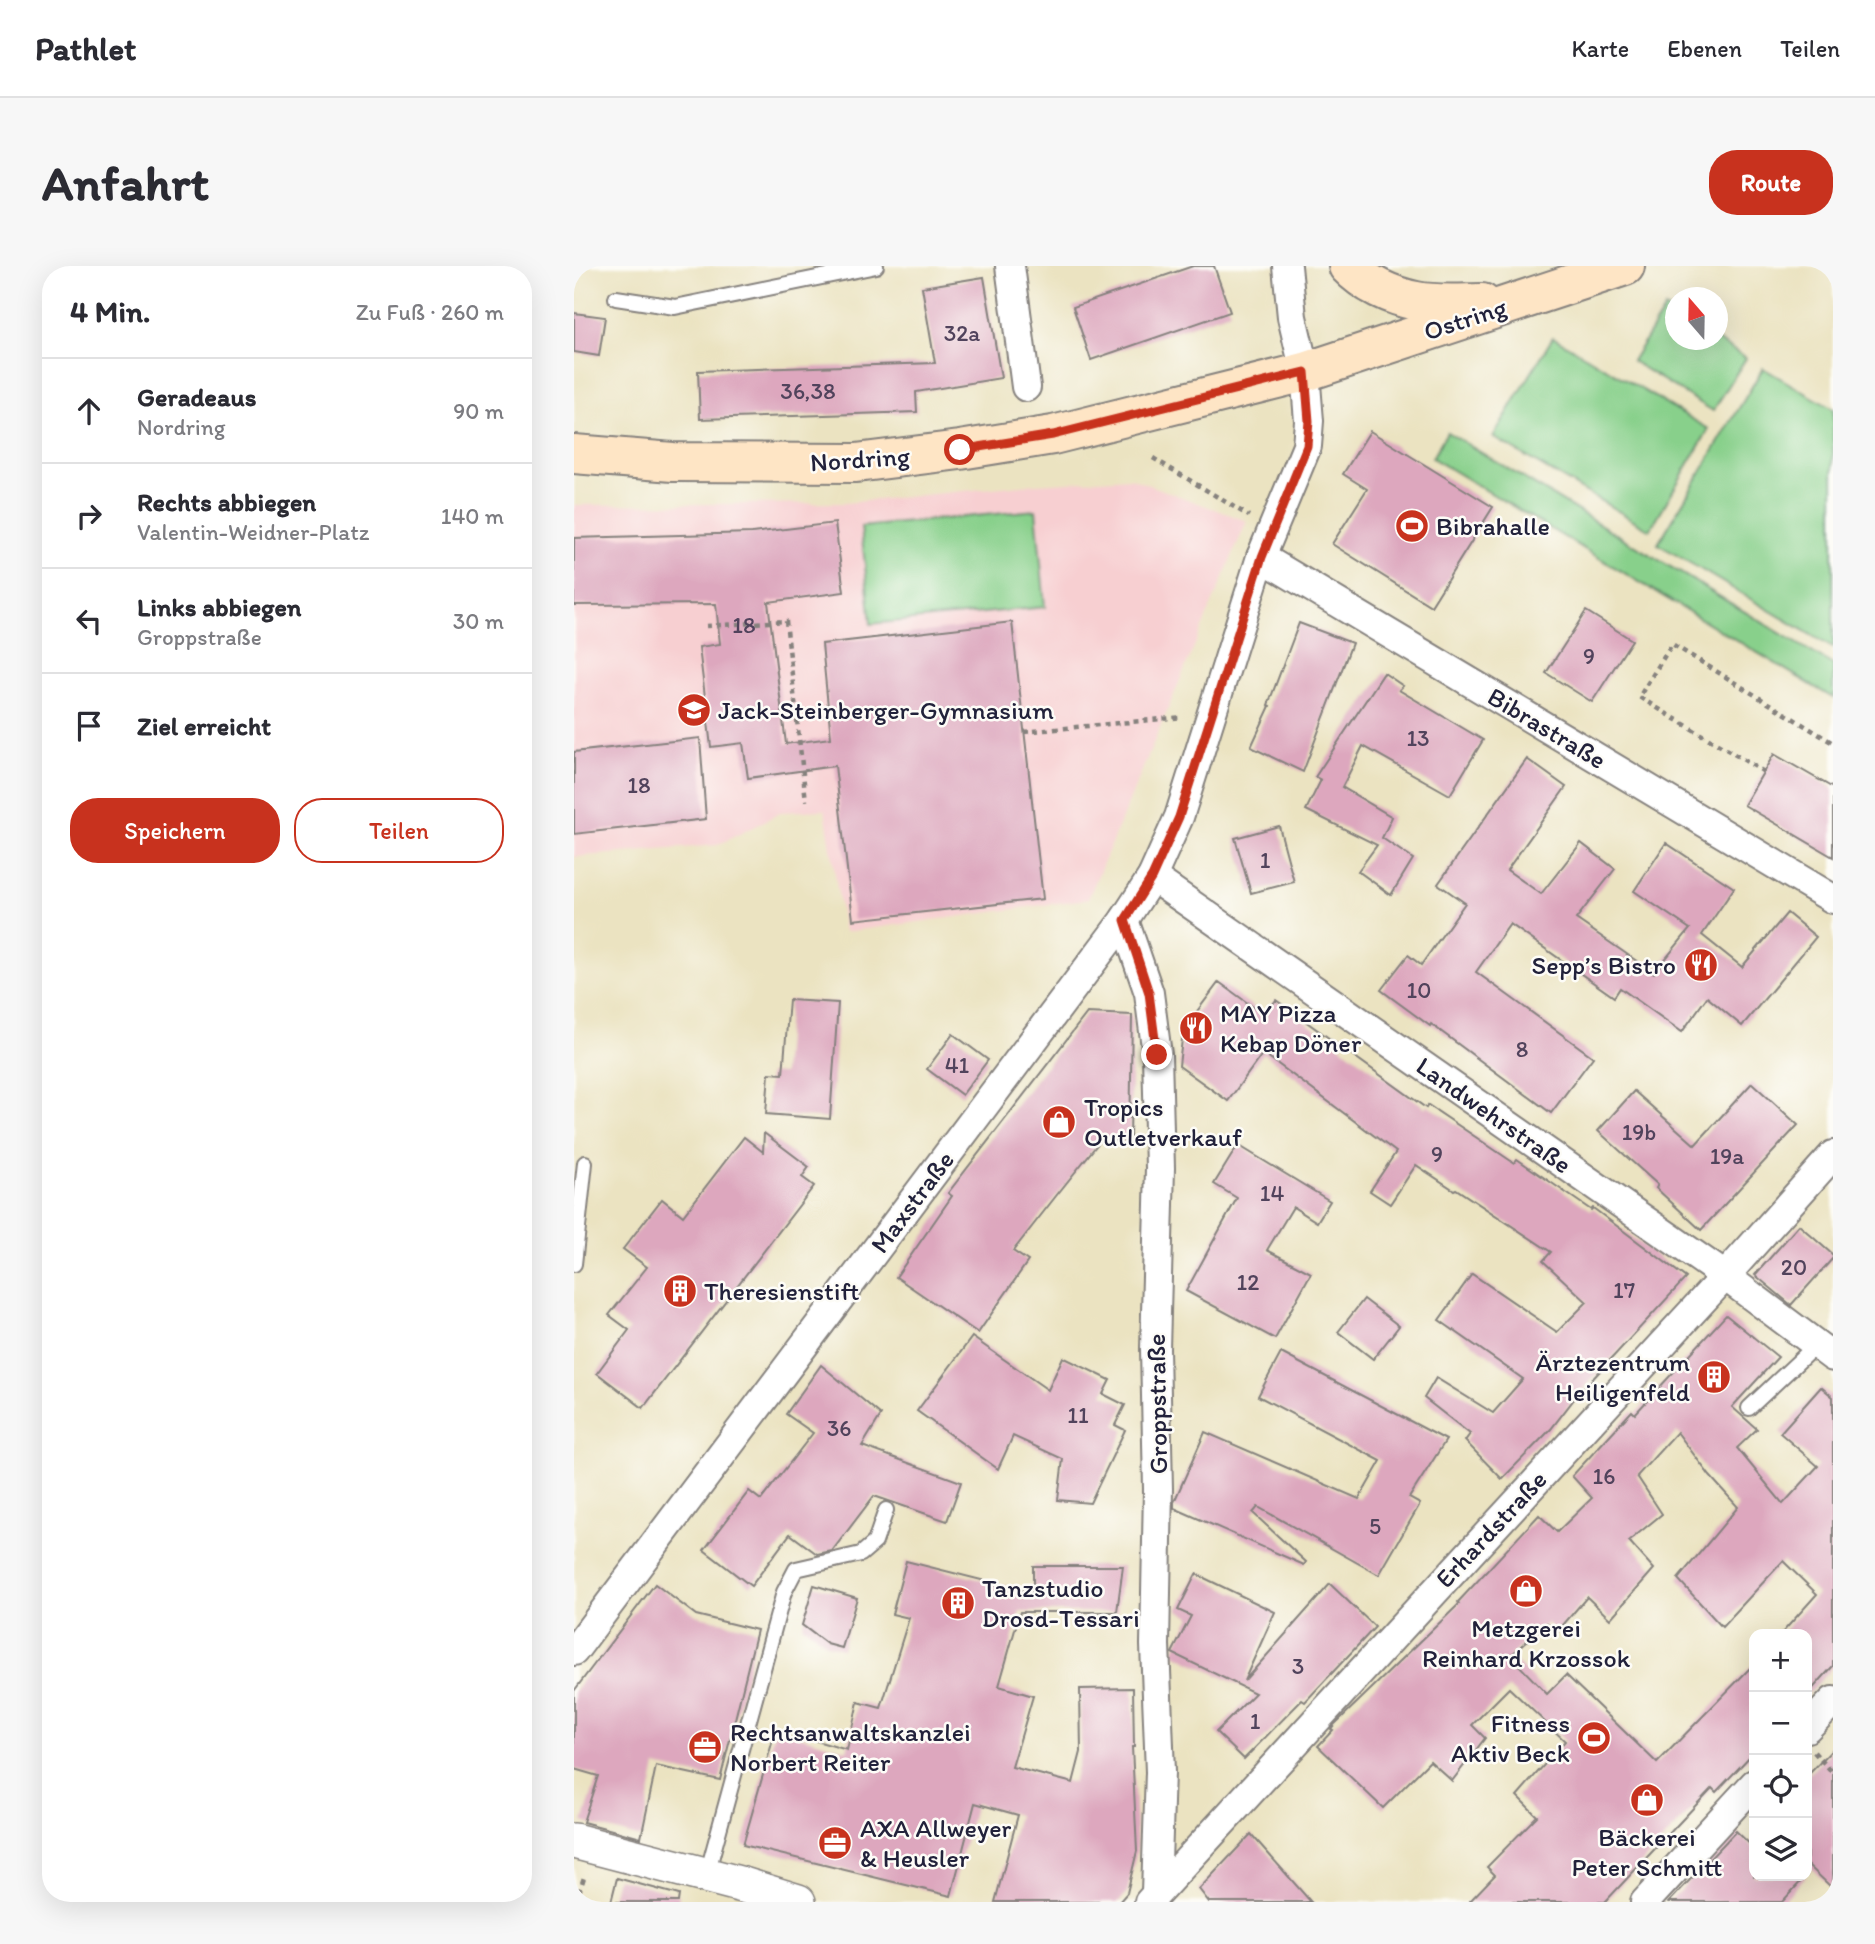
<!DOCTYPE html>
<html lang="de">
<head>
<meta charset="utf-8">
<style>
	:root { --surface:#fff; --page:#f7f7f7; --text:#2b2b33; --muted:#7c7c81; --line:#e1e1e2; --accent:#c8321e }
	body { margin:0; font-family:Itim,sans-serif; background:var(--page); color:var(--text) }
	.controls { position:absolute; right:21px; bottom:21px; display:grid; overflow:hidden; border-radius:14px; box-shadow:0 7px 28px #0002 }
	.controls button { width:63px; height:63px; display:grid; place-items:center; padding:0; border:0; border-bottom:2px solid var(--line); background:var(--surface); color:var(--text); font:35px sans-serif }
	.compass { position:absolute; left:1091px; top:21px; width:63px; height:63px; border-radius:50%; background:var(--surface); box-shadow:0 7px 28px #0002; rotate:340deg }
	.stop { position:absolute; width:21px; height:21px; margin:-16px; border:5px solid #c8321e; border-radius:50%; background:#fff }
	.stop.end { background:#c8321e; border-color:#fff; box-shadow:0 2px 7px #0008 }
	.list { margin:0; padding:0; list-style:none }
	h2 { display:flex; justify-content:space-between; align-items:center; height:91px; margin:0; padding:0 28px; font-size:30px }
	h2 small { font-size:23px; font-weight:400; color:var(--muted) }
	.list li { display:grid; grid-template-columns:46px 1fr auto; gap:21px; align-items:center; box-sizing:border-box; height:105px; padding:0 28px; border-top:2px solid var(--line) }
	.list b { display:block; font-size:26px; white-space:nowrap }
	.list p { margin:0; font-size:23px; white-space:nowrap; color:var(--muted) }
	.list em { font-size:23px; font-style:normal; color:var(--muted) }
	.actions { display:flex; gap:14px; padding:21px 28px }
	.actions a { flex:1; padding:16px 0; border:2px solid var(--accent); border-radius:28px; text-align:center; font-size:24px; color:var(--accent) }
	.actions .main { background:var(--accent); color:#fff }
	.icon { flex:none; width:38px; height:38px; fill:none; stroke:currentColor; stroke-width:2; stroke-linecap:round; stroke-linejoin:round }
	.map { position:relative; flex:none; width:1259px; height:1636px; overflow:hidden; border-radius:28px }
	header { display:flex; align-items:center; gap:42px; box-sizing:border-box; height:98px; padding:0 35px; background:var(--surface); border-bottom:2px solid var(--line) }
	header strong { font-size:33px }
	nav { display:flex; gap:38px; margin-inline-start:auto; font-size:24px }
	.intro { display:flex; align-items:center; justify-content:space-between; box-sizing:border-box; height:168px; padding:0 42px }
	h1 { margin:0; font-size:49px }
	.button { padding:18px 32px; border-radius:28px; background:var(--accent); color:#fff; font-size:24px; font-weight:700 }
	main { display:flex; gap:42px; padding:0 42px }
	aside { flex:1; background:var(--surface); border-radius:28px; box-shadow:0 7px 28px #0002 }
	.map>svg:first-child { display:block }
	.built { fill:#f7cfd1 }
	.green { fill:#88d08b; stroke:#557963; stroke-width:2 }
	.building { fill:#dda7be }
	.lines { fill:none; stroke-linecap:round; stroke-linejoin:round }
	.service-casing { stroke:#86827e; stroke-width:18 }
	.minor-casing { stroke:#86827e; stroke-width:32 }
	.tertiary-casing { stroke:#86827e; stroke-width:38 }
	.secondary-casing { stroke:#86827e; stroke-width:42 }
	.path { stroke:#86827e; stroke-width:4.5; stroke-dasharray:5 5; stroke-linecap:butt }
	.service { stroke:#fff; stroke-width:14 }
	.minor { stroke:#fff; stroke-width:28 }
	.tertiary { stroke:#fff; stroke-width:35 }
	.secondary { stroke:#fee5c5; stroke-width:38 }
	.route { stroke:#c8321e; stroke-width:9 }
	.labels { text-anchor:middle; dominant-baseline:central; stroke-width:5; stroke-linejoin:round; paint-order:stroke }
	.number-label { font-size:23px; fill:#51435c }
	.street-label { font-size:26px; fill:#22223b; stroke:#fdfcf7 }
	.poi-label { font-size:26px; fill:#22223b; stroke:#fdfcf7; text-anchor:start }
</style>
</head>
<body>
<header>
<strong>Pathlet</strong>
<nav><a>Karte</a><a>Ebenen</a><a>Teilen</a></nav>
</header>
<div class="intro"><h1>Anfahrt</h1><a class="button">Route</a></div>
<main>
<aside>
<h2>4 Min.<small>Zu Fuß · 260 m</small></h2>
<ul class="list">
<li><svg class="icon" aria-label="ahead" viewBox="0 0 24 24"><path d="M12 20V5M6 11l6-6 6 6"/></svg><div><b>Geradeaus</b><p>Nordring</p></div><em>90 m</em></li>
<li><svg class="icon" aria-label="right" viewBox="0 0 24 24"><path d="M7 20v-9h11M14 6l5 5-5 5"/></svg><div><b>Rechts abbiegen</b><p>Valentin-Weidner-Platz</p></div><em>140 m</em></li>
<li><svg class="icon" aria-label="left" viewBox="0 0 24 24"><path d="M17 20v-9H6M10 6l-5 5 5 5"/></svg><div><b>Links abbiegen</b><p>Groppstraße</p></div><em>30 m</em></li>
<li><svg class="icon" aria-label="arrive" viewBox="0 0 24 24"><path d="M6 21V4h12l-3 4 3 4H6"/></svg><div><b>Ziel erreicht</b></div></li>
</ul>
<div class="actions"><a class="main">Speichern</a><a>Teilen</a></div>
</aside>
<div class="map">
<svg width="1259" height="1636" viewBox="0 0 1259 1636">
	<rect width="100%" height="100%" fill="#fdfcf7"/>
	<filter id="ink" filterUnits="userSpaceOnUse"><feTurbulence type="fractalNoise" baseFrequency=".0143" numOctaves="2"/><feDisplacementMap in="SourceGraphic" scale="14" xChannelSelector="R" yChannelSelector="G"/><feConvolveMatrix kernelMatrix="1 2 1 2 8 2 1 2 1" color-interpolation-filters="sRGB"/></filter>
	<filter id="wash" filterUnits="userSpaceOnUse"><feTurbulence type="fractalNoise" baseFrequency=".00686" numOctaves="4" result="noise"/><feDisplacementMap in="SourceGraphic" scale="28" xChannelSelector="R" yChannelSelector="G"/><feGaussianBlur stdDeviation="1.57" result="paint"/><feColorMatrix in="noise" values="0 0 0 0 0 0 0 0 0 0 0 0 0 0 0 0 0 1.4 0 .05"/><feComposite in="paint" operator="in"/></filter>
	<g filter="url(#wash)">
		<rect width="100%" height="100%" fill="#ebe3c1"/>
		<path class="built" d="M 556,212 L 673,255 L 514,633 L 270,666 L 251,544 L 208,546 L 144,579 L 0,591 L 0,239 L 271,237 L 448,219 Z"/>
		<g class="green">
			<path d="M 1091,42 L 1101,48 L 1101,74 L 1143,74 L 1172,92 L 1139,145 L 1058,95 Z"/>
			<path d="M 979,71 L 1135,163 L 1076,264 L 919,171 Z"/>
			<path d="M 1189,102 L 1259,143 L 1259,382 L 1084,278 Z"/>
			<path d="M 873,166 L 1259,399 L 1259,432 L 858,192 Z"/>
			<path d="M 462,244 L 471,341 L 297,358 L 287,261 Z"/>
		</g>
		<g id="blocks">
			<g class="building">
				<path d="M 619,0 L 640,0 L 656,46 L 517,94 L 499,41 Z"/>
				<path d="M 410,11 L 427,112 L 342,126 L 343,146 L 126,153 L 124,105 L 361,97 L 348,21 Z"/>
				<path d="M 0,47 L 31,51 L 25,90 L 0,86 Z"/>
				<path d="M 796,165 L 919,241 L 857,340 L 758,278 L 793,223 L 769,208 Z"/>
				<path d="M 261,257 L 270,326 L 194,336 L 212,478 L 257,472 L 248,378 L 438,356 L 469,633 L 279,654 L 261,500 L 174,512 L 169,477 L 137,481 L 125,381 L 146,378 L 142,338 L 0,339 L 0,272 L 178,267 Z"/>
				<path d="M 1012,345 L 1058,374 L 1018,436 L 972,407 Z"/>
				<path d="M 725,357 L 778,377 L 729,506 L 677,481 L 696,440 L 694,439 Z"/>
				<path d="M 810,407 L 829,420 L 825,424 L 909,474 L 876,529 L 789,480 L 768,521 L 818,551 L 808,572 L 839,593 L 817,629 L 784,605 L 803,579 L 732,544 L 747,514 L 741,511 Z"/>
				<path d="M 126,472 L 132,553 L 0,568 L 0,486 Z"/>
				<path d="M 1200,488 L 1259,522 L 1259,591 L 1170,539 Z"/>
				<path d="M 953,493 L 992,521 L 933,604 L 967,628 L 1007,577 L 1041,603 L 1002,653 L 1080,707 L 1116,663 L 1060,625 L 1092,577 L 1160,622 L 1128,669 L 1168,701 L 1213,647 L 1242,671 L 1168,760 L 1133,731 L 1108,766 L 1046,722 L 1040,731 L 936,658 L 902,706 L 1019,791 L 977,847 L 857,758 L 856,760 L 807,724 L 834,689 L 847,699 L 891,637 L 864,618 Z"/>
				<path d="M 705,560 L 720,616 L 677,627 L 661,572 Z"/>
				<path d="M 645,716 L 690,749 L 702,734 L 852,842 L 854,839 L 940,897 L 943,893 L 1017,944 L 1019,942 L 1112,1012 L 1001,1132 L 977,1163 L 928,1213 L 891,1175 L 896,1168 L 850,1132 L 862,1112 L 919,1147 L 949,1113 L 865,1054 L 898,1008 L 983,1066 L 1013,1036 L 969,995 L 977,986 L 882,923 L 880,924 L 842,899 L 816,938 L 796,925 L 822,886 L 689,787 L 654,835 L 605,800 L 609,764 Z"/>
				<path d="M 215,734 L 264,737 L 256,853 L 192,848 L 195,807 L 209,808 Z"/>
				<path d="M 513,747 L 558,749 L 556,874 L 526,875 L 482,930 L 439,985 L 454,995 L 404,1067 L 322,1011 L 378,930 L 374,927 Z"/>
				<path d="M 379,768 L 414,794 L 388,829 L 353,803 Z"/>
				<path d="M 1178,817 L 1224,859 L 1127,964 L 1082,922 L 1084,919 L 1024,865 L 1060,825 L 1121,879 Z"/>
				<path d="M 190,867 L 235,901 L 228,911 L 240,920 L 69,1142 L 23,1107 L 55,1064 L 35,1049 L 73,1001 L 49,983 L 88,933 L 109,950 L 170,871 L 189,886 Z"/>
				<path d="M 664,879 L 756,935 L 743,956 L 719,941 L 693,984 L 737,1007 L 701,1073 L 612,1025 L 663,932 L 640,918 Z"/>
				<path d="M 1225,959 L 1259,989 L 1259,992 L 1217,1039 L 1181,1009 Z"/>
				<path d="M 790,1033 L 825,1060 L 799,1093 L 764,1066 Z"/>
				<path d="M 1152,1049 L 1204,1091 L 1158,1141 L 1183,1163 L 1163,1182 L 1209,1238 L 1244,1200 L 1206,1167 L 1247,1121 L 1259,1131 L 1259,1400 L 1233,1429 L 1233,1368 L 1207,1368 L 1243,1328 L 1209,1295 L 1148,1361 L 1104,1313 L 1164,1241 L 1136,1210 L 1103,1166 L 1063,1210 L 1088,1248 L 1055,1275 L 1080,1303 L 1036,1353 L 1013,1331 L 983,1366 L 973,1357 L 936,1390 L 973,1428 L 992,1409 L 1083,1497 L 1180,1398 L 1180,1486 L 1142,1526 L 1138,1522 L 1031,1636 L 895,1636 L 921,1609 L 913,1601 L 963,1550 L 943,1530 L 991,1475 L 935,1422 L 898,1459 L 911,1472 L 878,1515 L 856,1495 L 809,1542 L 744,1480 L 759,1464 L 757,1463 L 761,1458 L 885,1338 L 884,1336 L 965,1249 L 983,1266 L 1018,1232 L 998,1210 L 1058,1145 L 1061,1148 Z"/>
				<path d="M 398,1071 L 474,1124 L 489,1091 L 536,1114 L 529,1128 L 551,1139 L 541,1159 L 551,1164 L 516,1237 L 484,1234 L 489,1193 L 439,1170 L 424,1203 L 343,1145 Z"/>
				<path d="M 707,1087 L 872,1174 L 835,1232 L 846,1238 L 805,1309 L 684,1241 L 679,1247 L 732,1296 L 730,1299 L 600,1242 L 600,1236 L 631,1166 L 785,1233 L 807,1195 L 684,1130 Z"/>
				<path d="M 247,1099 L 307,1149 L 288,1180 L 387,1216 L 373,1255 L 300,1230 L 258,1285 L 243,1288 L 216,1268 L 177,1320 L 130,1284 L 175,1225 L 187,1234 L 239,1167 L 212,1148 Z"/>
				<path d="M 332,1295 L 459,1327 L 459,1300 L 549,1300 L 543,1346 L 446,1346 L 425,1420 L 459,1430 L 438,1501 L 499,1517 L 507,1486 L 506,1423 L 559,1422 L 560,1481 L 558,1481 L 563,1585 L 553,1627 L 545,1636 L 421,1636 L 444,1549 L 401,1537 L 377,1630 L 169,1579 L 202,1463 L 273,1484 L 284,1436 L 307,1442 L 335,1352 L 318,1348 Z"/>
				<path d="M 622,1308 L 701,1346 L 670,1415 L 756,1318 L 801,1361 L 731,1436 L 728,1434 L 670,1493 L 642,1466 L 681,1427 L 598,1387 L 617,1350 L 604,1344 Z"/>
				<path d="M 81,1318 L 122,1349 L 183,1364 L 146,1514 L 82,1500 L 67,1572 L 9,1556 L 24,1510 L 0,1503 L 0,1425 Z"/>
				<path d="M 240,1319 L 283,1332 L 268,1382 L 253,1378 L 228,1359 Z"/>
				<path d="M 1259,1483 L 1259,1623 L 1233,1598 L 1233,1510 Z"/>
				<path d="M 1162,1565 L 1180,1582 L 1180,1610 L 1232,1610 L 1208,1636 L 1095,1636 Z"/>
				<path d="M 677,1568 L 737,1636 L 635,1636 L 625,1623 Z"/>
				<path d="M 43,1612 L 105,1629 L 104,1636 L 37,1636 Z"/>
			</g>
		</g>
	</g>
	<g filter="url(#ink)">
		<use href="#blocks" fill-opacity="0" stroke="#86827e" stroke-width="2"/>
		<g class="lines">
			<g class="service-casing">
				<g id="service">
					<path d="M 42,32 L 101,41 L 302,0"/>
					<path d="M 0,998 L 11,897"/>
					<path d="M 1175,1142 L 1242,1079"/>
					<path d="M 133,1608 L 210,1326 L 222,1303 L 287,1288 L 301,1276 L 312,1244"/>
				</g>
			</g>
			<g class="minor-casing">
				<g id="minor">
					<path d="M 436,0 L 452,121"/>
					<path d="M 687,291 L 1259,633"/>
					<path d="M 578,611 L 1151,1010 L 1259,1091"/>
					<path d="M 550,654 L 575,727 L 583,789 L 586,902 L 581,1083 L 584,1223 L 581,1379 L 586,1506 L 582,1626"/>
					<path d="M 0,1385 L 550,654 L 578,611 L 605,551 L 687,291 L 733,180 L 735,155 L 731,106 L 718,51 L 713,0"/>
					<path d="M 1233,1462 L 1259,1435"/>
					<path d="M 575,1636 L 1151,1010 L 1259,889"/>
					<path d="M 1071,1636 L 1180,1518"/>
				</g>
			</g>
			<g class="tertiary-casing">
				<path id="tertiary" d="M 0,1575 L 169,1619 L 224,1636"/>
			</g>
			<g class="secondary-casing">
				<g id="secondary">
					<path d="M 774,0 C 791,18 817,30 842,35 C 861,39 888,37 908,37"/>
					<path d="M 0,188 L 99,196 L 282,197 L 386,184 L 479,169 L 731,106 L 1051,0"/>
				</g>
			</g>
			<g class="path">
				<path d="M 579,192 L 675,250"/>
				<path d="M 132,360 L 212,355 L 232,535"/>
				<path d="M 450,466 L 609,451"/>
				<path d="M 1190,506 L 1065,431 L 1098,378 L 1259,477"/>
				<path d="M 1240,1486 L 1259,1507"/>
				<path d="M 2,1636 L 11,1608"/>
			</g>
			<use href="#service" class="service"/>
			<use href="#minor" class="minor"/>
			<use href="#tertiary" class="tertiary"/>
			<use href="#secondary" class="secondary"/>
		</g>
	</g>
	<g class="lines" filter="url(#ink)">
		<path class="route" d="M 386,184 L 479,169 L 731,106 L 735,155 L 733,180 L 688,291 L 605,551 L 578,611 L 551,654 L 575,727 L 583,789"/>
	</g>
	<defs>
		<g id="stadium-disc" transform="scale(1.75)"><circle r="9.5" fill="#c8321e" stroke="#fdfcf7"/><path d="M0-5a6.5 5 0 1 0 0 10a6.5 5 0 1 0 0-10ZM-3.5-1.8h7v3.6h-7Z" fill="#fff"/></g>
		<g id="school-disc" transform="scale(1.75)"><circle r="9.5" fill="#c8321e" stroke="#fdfcf7"/><path d="M0-5L7-2L0 1L-7-2ZM-4 1L0 2.5L4 1V4Q0 6-4 4Z" fill="#fff"/></g>
		<g id="restaurant-disc" transform="scale(1.75)"><circle r="9.5" fill="#c8321e" stroke="#fdfcf7"/><path d="M-5-6h1v4h1v-4h1v4h1v-4h1v5L-1.5 .5V6h-2V.5L-5-1ZM5-6V6H3V1.5H1.5Q1.5-4 5-6Z" fill="#fff"/></g>
		<g id="shop-disc" transform="scale(1.75)"><circle r="9.5" fill="#c8321e" stroke="#fdfcf7"/><path d="M-5-2.5h2.3a2.7 3.5 0 0 1 5.4 0H5L5.5 6h-11ZM-1.5-2.5h3a1.5 2.3 0 0 0-3 0Z" fill="#fff"/></g>
		<g id="building-disc" transform="scale(1.75)"><circle r="9.5" fill="#c8321e" stroke="#fdfcf7"/><path d="M-4-6H4V6H1V3H-1V6H-4ZM-2.5-4.3h1.7v1.8h-1.7ZM.8-4.3h1.7v1.8H.8ZM-2.5-1h1.7V.8h-1.7ZM.8-1h1.7V.8H.8Z" fill="#fff"/></g>
		<g id="office-disc" transform="scale(1.75)"><circle r="9.5" fill="#c8321e" stroke="#fdfcf7"/><path d="M-6-3h4V-5.5h4V-3h4V5H-6ZM-1-4.5V-3h2v-1.5ZM-6 0V1H6V0Z" fill="#fff"/></g>
	</defs>
	<g fill-rule="evenodd">
		<use href="#stadium-disc" x="838" y="260"/>
		<use href="#school-disc" x="120" y="444"/>
		<use href="#restaurant-disc" x="1127" y="699"/>
		<use href="#restaurant-disc" x="622" y="762"/>
		<use href="#shop-disc" x="485" y="856"/>
		<use href="#building-disc" x="106" y="1025"/>
		<use href="#building-disc" x="1140" y="1111"/>
		<use href="#shop-disc" x="952" y="1325"/>
		<use href="#building-disc" x="384" y="1337"/>
		<use href="#stadium-disc" x="1020" y="1472"/>
		<use href="#office-disc" x="131" y="1481"/>
		<use href="#shop-disc" x="1073" y="1534"/>
		<use href="#office-disc" x="261" y="1577"/>
	</g>
	<g class="labels">
		<g class="number-label">
			<text x="388" y="67">32a</text>
			<text x="234" y="125">36,38</text>
			<text x="170" y="359">18</text>
			<text x="1015" y="390">9</text>
			<text x="844" y="472">13</text>
			<text x="65" y="519">18</text>
			<text x="691" y="594">1</text>
			<text x="845" y="724">10</text>
			<text x="948" y="783">8</text>
			<text x="383" y="799">41</text>
			<text x="1065" y="866">19b</text>
			<text x="863" y="888">9</text>
			<text x="1153" y="890">19a</text>
			<text x="698" y="927">14</text>
			<text x="1220" y="1001">20</text>
			<text x="674" y="1016">12</text>
			<text x="1050" y="1024">17</text>
			<text x="504" y="1149">11</text>
			<text x="265" y="1162">36</text>
			<text x="1030" y="1210">16</text>
			<text x="801" y="1260">5</text>
			<text x="724" y="1400">3</text>
			<text x="681" y="1455">1</text>
		</g>
		<g class="street-label">
			<text transform="translate(891 53) rotate(-18)">Ostring</text>
			<text transform="translate(286 193) rotate(-4)">Nordring</text>
			<text transform="translate(973 462) rotate(31)">Bibrastraße</text>
			<text transform="translate(920 849) rotate(35)">Landwehrstraße</text>
			<text transform="translate(338 936) rotate(-53)">Maxstraße</text>
			<text transform="translate(583 1138) rotate(-91)">Groppstraße</text>
			<text transform="translate(917 1263) rotate(-47)">Erhardstraße</text>
		</g>
		<g class="poi-label">
			<text x="862" y="260">Bibrahalle</text>
			<text x="144" y="444">Jack-Steinberger-Gymnasium</text>
			<text x="1102" y="699" text-anchor="end">Sepp’s Bistro</text>
			<text x="646" y="747">MAY Pizza<tspan x="646" dy="30">Kebap Döner</tspan></text>
			<text x="510" y="841">Tropics<tspan x="510" dy="30">Outletverkauf</tspan></text>
			<text x="130" y="1025">Theresienstift</text>
			<text x="1116" y="1096" text-anchor="end">Ärztezentrum<tspan x="1116" dy="30">Heiligenfeld</tspan></text>
			<text x="408" y="1322">Tanzstudio<tspan x="408" dy="30">Drosd-Tessari</tspan></text>
			<text x="952" y="1362" text-anchor="middle">Metzgerei<tspan x="952" dy="30">Reinhard Krzossok</tspan></text>
			<text x="996" y="1457" text-anchor="end">Fitness<tspan x="996" dy="30">Aktiv Beck</tspan></text>
			<text x="156" y="1466">Rechtsanwaltskanzlei<tspan x="156" dy="30">Norbert Reiter</tspan></text>
			<text x="286" y="1562">AXA Allweyer<tspan x="286" dy="30">&amp; Heusler</tspan></text>
			<text x="1073" y="1571" text-anchor="middle">Bäckerei<tspan x="1073" dy="30">Peter Schmitt</tspan></text>
		</g>
	</g>
</svg>
<div class="controls">
<button>+</button>
<button>−</button>
<button><svg class="icon" aria-label="locate" viewBox="0 0 24 24"><circle cx="12" cy="12" r="6"/><path d="M12 2v4M12 18v4M2 12h4M18 12h4"/></svg></button>
<button><svg class="icon" aria-label="layers" viewBox="0 0 24 24"><path d="M12 4l9 5-9 5-9-5zM3 14l9 5 9-5"/></svg></button>
</div>
<svg class="compass" viewBox="-18 -18 36 36"><path d="M0-13l5 13h-10z" fill="#e53935"/><path d="M0 13l5-13h-10z" fill="#7c7c81"/></svg>
<div class="stop" style="left:386px;top:184px"></div>
<div class="stop end" style="left:583px;top:789px"></div>
</div>
</main>
</body>
</html>
